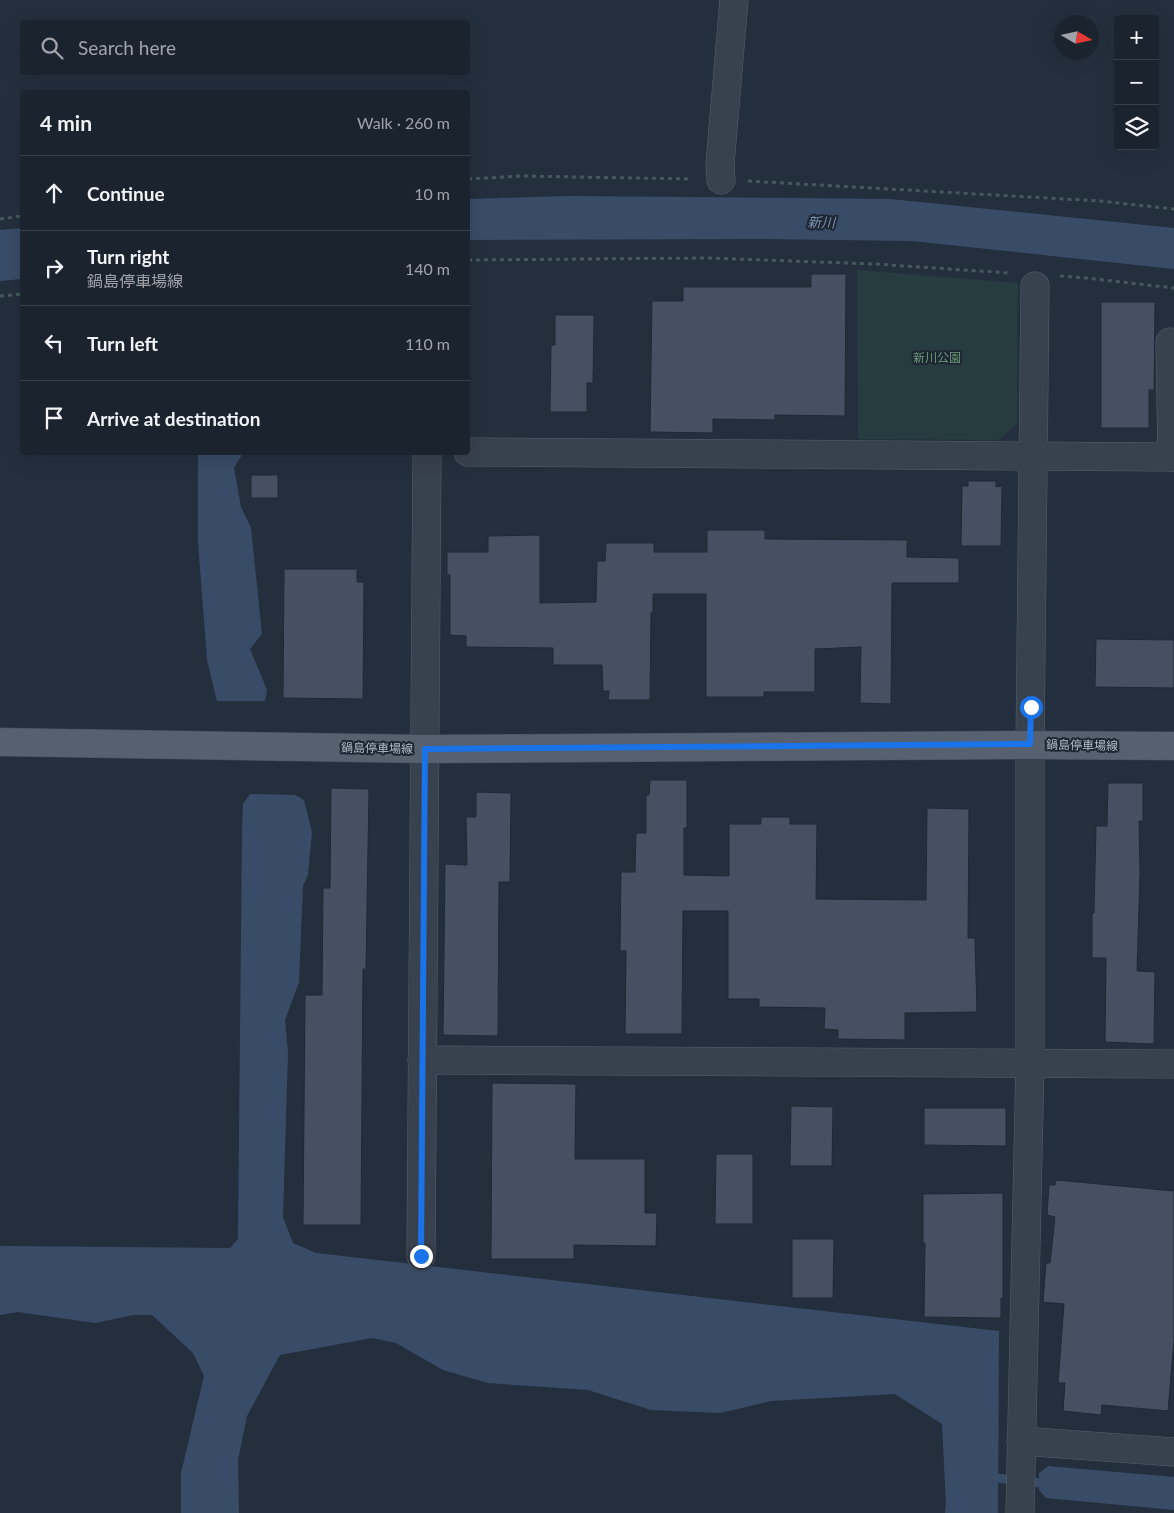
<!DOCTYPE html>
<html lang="en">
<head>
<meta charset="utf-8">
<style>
	:root { --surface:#1b232e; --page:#242b36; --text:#f1f3f6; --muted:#a0a4aa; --line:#39404a }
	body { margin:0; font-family:Lato,"Noto Sans JP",sans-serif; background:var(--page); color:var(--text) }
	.controls { position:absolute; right:15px; top:15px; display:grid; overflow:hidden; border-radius:5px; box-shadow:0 5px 20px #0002 }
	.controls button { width:45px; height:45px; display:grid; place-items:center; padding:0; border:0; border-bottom:1px solid var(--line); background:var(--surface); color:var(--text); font:25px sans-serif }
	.compass { position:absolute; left:1054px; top:15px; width:45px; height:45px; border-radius:50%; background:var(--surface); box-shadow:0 5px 20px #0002; rotate:99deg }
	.stop { position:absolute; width:15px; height:15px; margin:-11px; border:4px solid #1a73e8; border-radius:50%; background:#fff }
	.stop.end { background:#1a73e8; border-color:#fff; box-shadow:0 1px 5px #0008 }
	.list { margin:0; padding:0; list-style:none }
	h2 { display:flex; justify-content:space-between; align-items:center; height:65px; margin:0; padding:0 20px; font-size:21px }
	h2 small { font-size:16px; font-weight:400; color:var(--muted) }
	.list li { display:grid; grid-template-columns:32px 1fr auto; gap:15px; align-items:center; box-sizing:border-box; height:75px; padding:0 20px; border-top:1px solid var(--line) }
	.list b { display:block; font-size:19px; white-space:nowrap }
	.list p { margin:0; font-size:16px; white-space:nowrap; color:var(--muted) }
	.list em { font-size:16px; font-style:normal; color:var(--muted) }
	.icon { flex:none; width:28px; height:28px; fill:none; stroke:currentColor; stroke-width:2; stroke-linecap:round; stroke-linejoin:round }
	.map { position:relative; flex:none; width:1174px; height:1513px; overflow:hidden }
	.search { position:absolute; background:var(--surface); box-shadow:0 5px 20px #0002; left:20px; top:20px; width:450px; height:55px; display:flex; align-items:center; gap:12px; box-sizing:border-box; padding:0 18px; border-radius:5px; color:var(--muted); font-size:19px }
	.panel { position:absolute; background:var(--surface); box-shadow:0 5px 20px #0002; left:20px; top:90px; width:450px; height:365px; border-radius:5px }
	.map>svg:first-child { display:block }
	.green { fill:#263c3f }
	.water { fill:#394c67 }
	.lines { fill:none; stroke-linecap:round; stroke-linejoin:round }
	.stream { stroke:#394c67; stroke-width:9 }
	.building { fill:#455162; stroke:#1f2835 }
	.minor-casing { stroke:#565f6c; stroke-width:29 }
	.major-casing { stroke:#414a57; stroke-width:29 }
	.path { stroke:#44595c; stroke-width:3; stroke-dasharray:4 4; stroke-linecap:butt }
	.minor { stroke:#38414e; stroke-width:28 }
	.major { stroke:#56606e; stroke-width:28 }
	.route { stroke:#1a73e8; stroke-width:6 }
	.labels { text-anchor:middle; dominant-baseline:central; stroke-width:4; stroke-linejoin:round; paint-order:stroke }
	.park-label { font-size:12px; fill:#6b9a76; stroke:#1d2633 }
	.street-label { font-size:12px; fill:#b4bcc9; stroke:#1d2633 }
	.water-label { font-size:14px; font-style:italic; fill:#7c92b1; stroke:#1d2633 }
</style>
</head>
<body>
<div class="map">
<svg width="1174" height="1513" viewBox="0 0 1174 1513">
	<rect width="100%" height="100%" fill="#242f3e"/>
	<path class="green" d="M 857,270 L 1018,283 L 1017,423 L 999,440 L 858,439 Z"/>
	<g class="water">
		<path d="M 570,196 L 890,199 L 1174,228 L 1174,269 L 912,241 L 764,239 L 468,240 L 468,199 Z"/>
		<path d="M 22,228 L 22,279 L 0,281 L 0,230 Z"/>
		<path d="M 198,453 L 243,453 L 234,468 L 241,507 L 251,528 L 262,634 L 250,649 L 267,690 L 265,701 L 217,701 L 207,660 L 198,542 Z"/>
		<path d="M 250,794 L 295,795 L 304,800 L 312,832 L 308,875 L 303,886 L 299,982 L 285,1020 L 288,1053 L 283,1217 L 293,1243 L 316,1253 L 999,1331 L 998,1513 L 945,1513 L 946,1504 L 942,1424 L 895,1394 L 771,1401 L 720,1413 L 651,1410 L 588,1390 L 488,1383 L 443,1370 L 396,1343 L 372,1338 L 280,1355 L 247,1416 L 238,1460 L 239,1513 L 181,1513 L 181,1473 L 204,1376 L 193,1353 L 152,1315 L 133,1315 L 95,1323 L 18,1312 L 0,1315 L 0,1246 L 230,1248 L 238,1239 L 242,832 L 243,804 Z"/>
		<path d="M 1048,1466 L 1174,1477 L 1174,1510 L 1046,1498 L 1039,1490 L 1039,1473 Z"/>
	</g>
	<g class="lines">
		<path class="stream" d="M 988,1477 L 1049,1484"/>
	</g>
	<g class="building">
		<path d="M 811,274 L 846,274 L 845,416 L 775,415 L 775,420 L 713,419 L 713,433 L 650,432 L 652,301 L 683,301 L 683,287 L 811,287 Z"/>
		<path d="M 1101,302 L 1155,302 L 1154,390 L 1149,390 L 1149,428 L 1101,428 Z"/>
		<path d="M 555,315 L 594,315 L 593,383 L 587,383 L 587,412 L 550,412 L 551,345 L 555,345 Z"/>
		<rect x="251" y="475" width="27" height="23"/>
		<path d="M 968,481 L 996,481 L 996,487 L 1002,486 L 1001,546 L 961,546 L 962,486 L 968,486 Z"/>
		<path d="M 707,530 L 765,530 L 765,539 L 907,540 L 907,557 L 959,558 L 959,583 L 892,583 L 891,704 L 860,703 L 861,647 L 815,649 L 815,692 L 764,692 L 764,697 L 706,697 L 706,594 L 653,594 L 653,613 L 651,613 L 650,700 L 608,700 L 609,691 L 603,691 L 602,665 L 553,665 L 553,648 L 466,647 L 466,636 L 450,635 L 450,575 L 447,575 L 447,552 L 488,552 L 488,536 L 540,535 L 540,603 L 596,602 L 597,561 L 605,561 L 606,543 L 654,543 L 654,552 L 707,552 Z"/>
		<path d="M 284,569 L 357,569 L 357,582 L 364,582 L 363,699 L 283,698 Z"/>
		<path d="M 1096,639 L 1174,640 L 1174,688 L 1095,687 Z"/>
		<path d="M 650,780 L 687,780 L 687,828 L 684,828 L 684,875 L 729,876 L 729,824 L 761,824 L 761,817 L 790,817 L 790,824 L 817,824 L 816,899 L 926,900 L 927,808 L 969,809 L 968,938 L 975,938 L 977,1012 L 905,1013 L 905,1040 L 838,1039 L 838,1030 L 824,1029 L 825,1008 L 759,1007 L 759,999 L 728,999 L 728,911 L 683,911 L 682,1034 L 625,1034 L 626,951 L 620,951 L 621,872 L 635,872 L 636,833 L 646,833 L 646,795 L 649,795 Z"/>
		<path d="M 1108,783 L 1143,783 L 1143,821 L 1139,821 L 1140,873 L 1137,971 L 1155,972 L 1154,1044 L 1105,1042 L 1106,958 L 1092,958 L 1092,913 L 1094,913 L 1096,826 L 1107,826 Z"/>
		<path d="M 331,788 L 369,789 L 366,969 L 363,969 L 361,1225 L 303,1225 L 305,995 L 322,995 L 323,888 L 330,888 Z"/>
		<path d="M 476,792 L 511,793 L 510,882 L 499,882 L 498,1036 L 443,1035 L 445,864 L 467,865 L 466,817 L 476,817 Z"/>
		<path d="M 492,1083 L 576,1084 L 575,1159 L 645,1159 L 645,1213 L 657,1213 L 656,1246 L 574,1245 L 574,1259 L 491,1259 Z"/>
		<path d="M 791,1106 L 833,1107 L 832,1166 L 790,1166 Z"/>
		<path d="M 924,1108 L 1006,1108 L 1006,1146 L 924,1145 Z"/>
		<path d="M 716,1154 L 753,1154 L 753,1224 L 715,1224 Z"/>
		<path d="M 1056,1180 L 1174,1191 L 1174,1340 L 1168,1411 L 1102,1405 L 1101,1415 L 1063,1411 L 1065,1383 L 1058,1383 L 1064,1304 L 1043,1302 L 1046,1263 L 1050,1263 L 1055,1217 L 1047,1215 L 1049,1185 L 1055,1185 Z"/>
		<path d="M 1003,1193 L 1003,1299 L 1001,1298 L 1001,1318 L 924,1317 L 925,1243 L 923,1243 L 923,1194 Z"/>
		<path d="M 792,1239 L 834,1239 L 833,1298 L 792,1298 Z"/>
	</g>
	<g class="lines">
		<g class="minor-casing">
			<g id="minor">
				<path d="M 721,180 L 720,164 L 734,0"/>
				<path d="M 1170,342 L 1172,457"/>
				<path d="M 468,452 L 1174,457"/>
				<path d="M 422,1060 L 1174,1064"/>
				<path d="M 421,1256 L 427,452"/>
				<path d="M 1021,1441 L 1174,1452"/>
				<path d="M 1020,1513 L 1030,1063 L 1030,745 L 1035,286"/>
			</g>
		</g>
		<g class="major-casing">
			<path id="major" d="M 0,742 L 425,749 L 1030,745 L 1174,746"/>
		</g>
		<g class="path">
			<path d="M 468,179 L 522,176 L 692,179"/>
			<path d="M 748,181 L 1100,201 L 1174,209"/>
			<path d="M 0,219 L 22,216"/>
			<path d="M 468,260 L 708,258 L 875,264 L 1009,273"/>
			<path d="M 1060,276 L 1086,278 L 1174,288"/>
			<path d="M 0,296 L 22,294"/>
		</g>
		<use href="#minor" class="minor"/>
		<use href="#major" class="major"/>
	</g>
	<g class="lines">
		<path class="route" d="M 421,1256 L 425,749 L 1030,744 L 1031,707"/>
	</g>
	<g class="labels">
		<g class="park-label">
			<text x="937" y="357">新川公園</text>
		</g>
		<g class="street-label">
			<text transform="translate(1082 745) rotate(1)">鍋島停車場線</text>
			<text transform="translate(377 748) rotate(1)">鍋島停車場線</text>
		</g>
		<g class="water-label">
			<text transform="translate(821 222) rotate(1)">新川</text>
		</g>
	</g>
</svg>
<div class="controls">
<button>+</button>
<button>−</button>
<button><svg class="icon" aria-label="layers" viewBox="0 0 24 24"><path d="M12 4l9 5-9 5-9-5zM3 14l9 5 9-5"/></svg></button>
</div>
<svg class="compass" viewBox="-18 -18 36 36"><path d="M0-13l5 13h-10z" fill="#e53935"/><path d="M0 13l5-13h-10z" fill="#a0a4aa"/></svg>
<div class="stop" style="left:1031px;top:707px"></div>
<div class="stop end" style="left:421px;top:1256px"></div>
<div class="search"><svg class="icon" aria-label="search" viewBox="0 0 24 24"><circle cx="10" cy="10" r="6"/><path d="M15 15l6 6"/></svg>Search here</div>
<section class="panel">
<h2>4 min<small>Walk · 260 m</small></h2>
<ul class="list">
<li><svg class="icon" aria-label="ahead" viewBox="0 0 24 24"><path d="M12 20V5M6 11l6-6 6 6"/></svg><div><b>Continue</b></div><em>10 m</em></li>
<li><svg class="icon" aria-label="right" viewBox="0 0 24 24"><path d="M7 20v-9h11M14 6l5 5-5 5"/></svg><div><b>Turn right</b><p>鍋島停車場線</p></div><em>140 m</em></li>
<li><svg class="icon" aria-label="left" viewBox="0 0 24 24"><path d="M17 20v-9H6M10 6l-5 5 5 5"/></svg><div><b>Turn left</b></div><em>110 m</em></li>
<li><svg class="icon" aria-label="arrive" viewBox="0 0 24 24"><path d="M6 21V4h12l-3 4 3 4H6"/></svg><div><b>Arrive at destination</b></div></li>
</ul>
</section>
</div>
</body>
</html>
